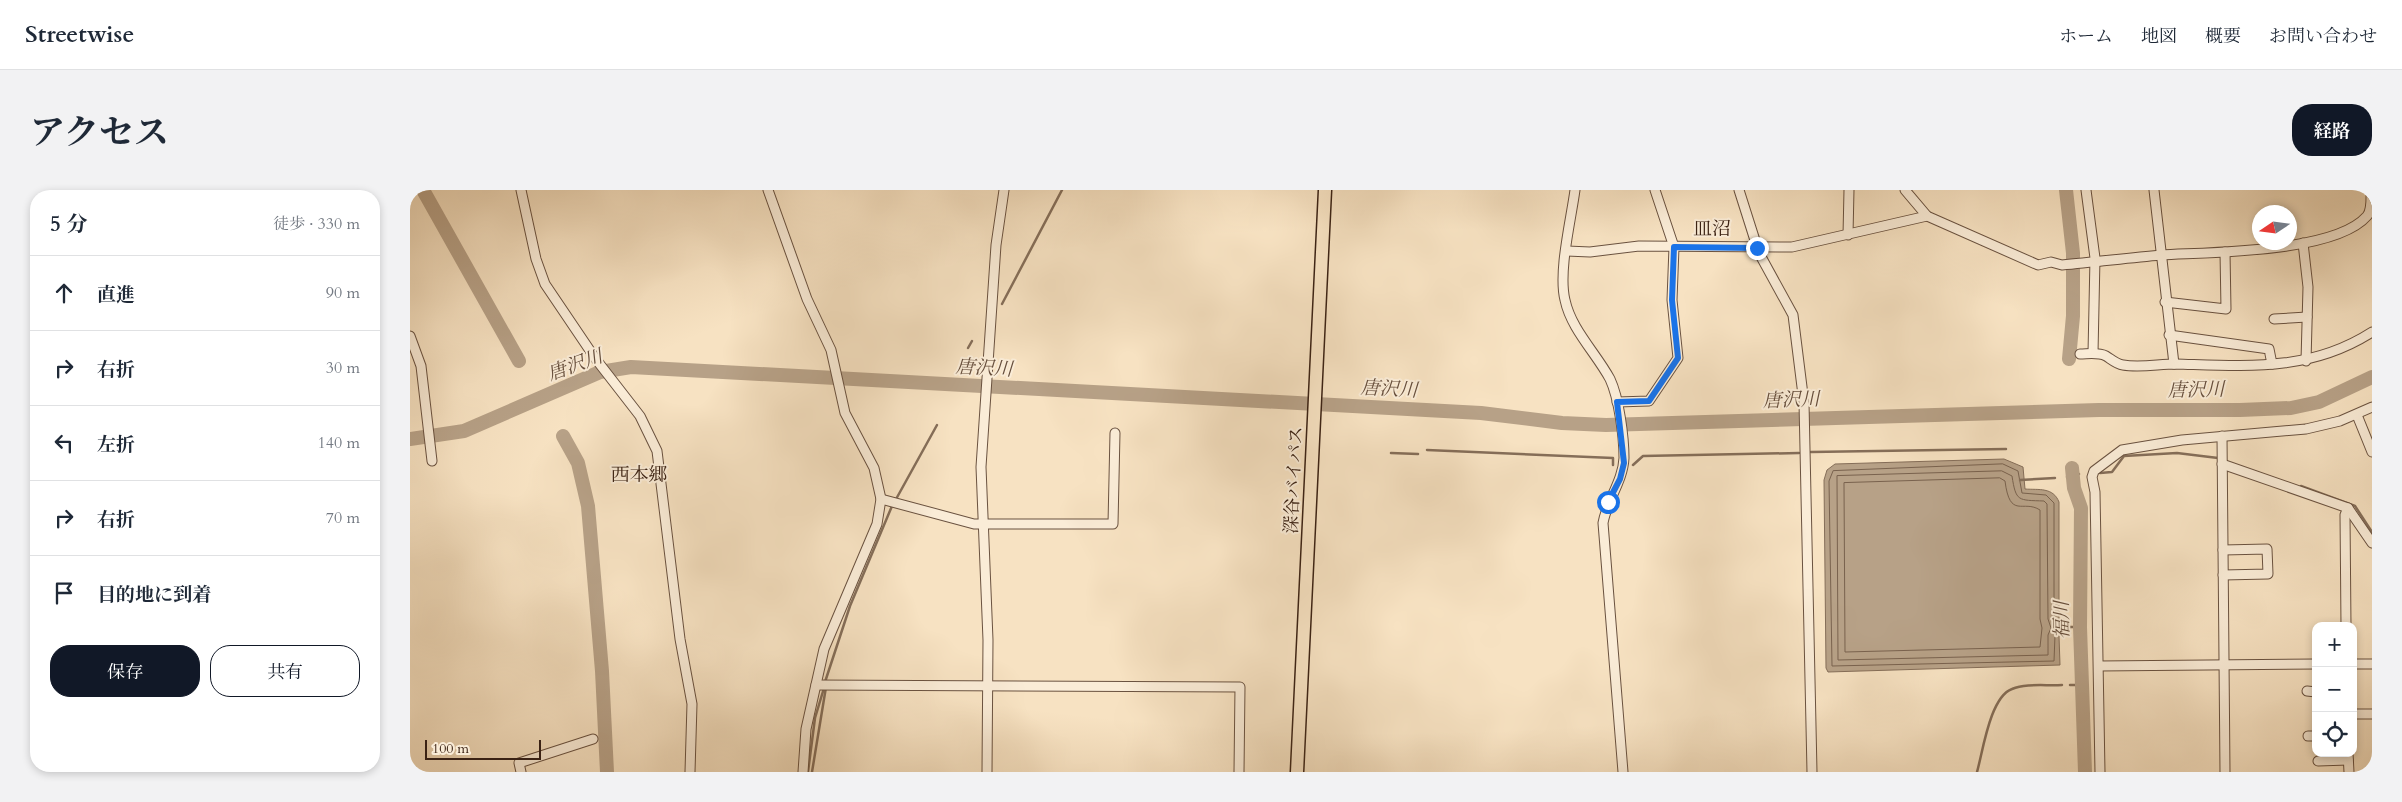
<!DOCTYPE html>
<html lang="ja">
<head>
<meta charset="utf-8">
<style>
	:root { --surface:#fff; --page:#f2f2f3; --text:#1f2937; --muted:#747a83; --line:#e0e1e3; --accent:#111827 }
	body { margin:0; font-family:Cardo,"Noto Serif JP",serif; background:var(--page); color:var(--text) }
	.controls { position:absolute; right:15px; bottom:15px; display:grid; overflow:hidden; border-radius:10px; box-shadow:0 2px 8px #0003 }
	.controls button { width:45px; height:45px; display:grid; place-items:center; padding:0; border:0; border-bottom:1px solid var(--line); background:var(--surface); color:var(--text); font:25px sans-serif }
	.compass { position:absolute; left:1842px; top:15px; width:45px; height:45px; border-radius:50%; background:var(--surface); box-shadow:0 2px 8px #0003; rotate:257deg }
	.scale { position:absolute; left:15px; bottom:12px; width:116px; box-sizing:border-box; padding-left:5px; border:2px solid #3b2214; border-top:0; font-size:14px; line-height:18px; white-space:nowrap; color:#3b2214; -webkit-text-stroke:4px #faecd7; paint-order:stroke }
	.stop { position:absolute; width:15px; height:15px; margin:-11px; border:4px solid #1a73e8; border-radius:50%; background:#fff }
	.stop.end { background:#1a73e8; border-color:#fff; box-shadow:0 1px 5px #0008 }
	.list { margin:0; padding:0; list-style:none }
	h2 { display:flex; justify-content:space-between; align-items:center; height:65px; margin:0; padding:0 20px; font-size:21px }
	h2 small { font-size:16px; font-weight:400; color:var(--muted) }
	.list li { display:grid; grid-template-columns:32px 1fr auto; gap:15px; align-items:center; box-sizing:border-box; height:75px; padding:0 20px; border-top:1px solid var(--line) }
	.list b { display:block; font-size:19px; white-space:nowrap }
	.list em { font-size:16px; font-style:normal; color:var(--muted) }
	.actions { display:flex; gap:10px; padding:15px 20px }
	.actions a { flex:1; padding:11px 0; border:1px solid var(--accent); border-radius:20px; text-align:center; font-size:18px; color:var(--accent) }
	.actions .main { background:var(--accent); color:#fff }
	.icon { flex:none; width:28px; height:28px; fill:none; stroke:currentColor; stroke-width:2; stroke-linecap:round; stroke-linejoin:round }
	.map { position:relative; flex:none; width:1962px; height:582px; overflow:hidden; border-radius:20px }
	header { display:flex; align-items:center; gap:30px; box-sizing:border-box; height:70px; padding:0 25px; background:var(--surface); border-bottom:1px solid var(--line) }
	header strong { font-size:24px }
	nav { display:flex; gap:28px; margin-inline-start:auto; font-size:18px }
	.intro { display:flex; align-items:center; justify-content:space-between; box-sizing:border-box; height:120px; padding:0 30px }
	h1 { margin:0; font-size:35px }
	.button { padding:12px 22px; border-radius:20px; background:var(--accent); color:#fff; font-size:18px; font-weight:700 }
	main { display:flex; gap:30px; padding:0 30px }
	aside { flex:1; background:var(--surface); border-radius:20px; box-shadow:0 2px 8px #0003 }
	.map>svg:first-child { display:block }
	.water { fill:#b7a187; stroke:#856e59 }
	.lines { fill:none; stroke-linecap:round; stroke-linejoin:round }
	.shore { stroke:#79624e; stroke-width:1 }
	.stream { stroke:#856e59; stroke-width:2.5 }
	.river { stroke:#b7a187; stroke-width:14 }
	.minor-casing { stroke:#6a5240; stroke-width:11 }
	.highway-casing { stroke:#3b2214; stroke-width:15 }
	.minor { stroke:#faecd7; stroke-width:9 }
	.highway { stroke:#f7e2c2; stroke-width:12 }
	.route { stroke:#1a73e8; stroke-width:6 }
	.labels { text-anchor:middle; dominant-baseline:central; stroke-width:4; stroke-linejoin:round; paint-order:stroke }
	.street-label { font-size:18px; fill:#3b2214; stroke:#faecd7 }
	.neighbourhood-label { font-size:19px; fill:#3b2214; stroke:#faecd7 }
	.water-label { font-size:19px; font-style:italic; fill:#664e3c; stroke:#faecd7 }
</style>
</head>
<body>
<header>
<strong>Streetwise</strong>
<nav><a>ホーム</a><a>地図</a><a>概要</a><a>お問い合わせ</a></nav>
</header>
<div class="intro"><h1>アクセス</h1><a class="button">経路</a></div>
<main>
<aside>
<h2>5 分<small>徒歩 · 330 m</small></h2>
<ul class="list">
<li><svg class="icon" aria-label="ahead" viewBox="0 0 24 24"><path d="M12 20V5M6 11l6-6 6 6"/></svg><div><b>直進</b></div><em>90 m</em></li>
<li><svg class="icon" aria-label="right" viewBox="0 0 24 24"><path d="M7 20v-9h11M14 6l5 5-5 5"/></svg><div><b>右折</b></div><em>30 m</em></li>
<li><svg class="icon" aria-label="left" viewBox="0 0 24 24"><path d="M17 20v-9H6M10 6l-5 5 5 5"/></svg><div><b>左折</b></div><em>140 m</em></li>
<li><svg class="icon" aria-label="right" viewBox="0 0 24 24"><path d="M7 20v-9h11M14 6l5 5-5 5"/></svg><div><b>右折</b></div><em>70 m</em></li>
<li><svg class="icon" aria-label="arrive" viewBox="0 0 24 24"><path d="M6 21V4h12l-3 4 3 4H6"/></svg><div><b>目的地に到着</b></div></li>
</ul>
<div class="actions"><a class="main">保存</a><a>共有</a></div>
</aside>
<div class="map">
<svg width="1962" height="582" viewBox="0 0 1962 582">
	<rect width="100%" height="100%" fill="#f7e2c2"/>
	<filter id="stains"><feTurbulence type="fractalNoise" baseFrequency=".004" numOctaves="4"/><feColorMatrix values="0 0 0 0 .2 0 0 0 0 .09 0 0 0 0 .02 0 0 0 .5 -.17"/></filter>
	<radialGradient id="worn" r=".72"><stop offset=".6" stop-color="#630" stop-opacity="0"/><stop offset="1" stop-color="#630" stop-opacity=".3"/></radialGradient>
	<path class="water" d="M 1594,269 L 1613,277 L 1615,299 C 1629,300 1643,297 1649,312 L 1649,429 L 1659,430 L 1660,445 L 1649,446 L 1650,475 L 1418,482 L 1416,478 L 1414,290 L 1417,280 L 1425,274 Z"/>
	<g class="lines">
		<g class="shore">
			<path d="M 1593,274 L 1608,281 L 1612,303 L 1636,305 L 1644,313 L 1644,429 L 1646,433 L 1653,435 L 1655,438 L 1645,445 L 1644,471 L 1422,476 L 1419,291 L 1423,281 Z"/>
			<path d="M 1592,281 L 1602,286 C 1606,312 1608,310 1634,311 L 1637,314 L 1638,429 L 1641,438 L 1638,445 L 1638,465 L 1428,470 L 1427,286 Z"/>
			<path d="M 1590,288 L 1595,291 C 1600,330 1613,309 1630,320 L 1630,429 L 1632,438 L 1630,457 L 1435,462 L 1434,293 Z"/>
		</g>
		<g class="stream">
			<path d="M 592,114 L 652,0"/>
			<path d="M 558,158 L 562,151"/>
			<path d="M 1017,260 L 1203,268 L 1203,275"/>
			<path d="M 1401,262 L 1596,259"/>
			<path d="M 981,263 L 1008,264"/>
			<path d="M 1223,275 L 1233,266 L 1389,263"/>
			<path d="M 1690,283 L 1702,282 L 1714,266 L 1767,263 L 1808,268"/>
			<path d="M 1657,287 L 1669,284"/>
			<path d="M 1610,290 L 1645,288"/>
			<path d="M 1891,296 L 1945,316 L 1962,342"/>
			<path d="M 485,311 L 527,235"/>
			<path d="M 1656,437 L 1670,437"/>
			<path d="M 415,492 L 440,416 L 482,316"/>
			<path d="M 1660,495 L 1671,495"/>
			<path d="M 398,582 L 405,528 L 414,498"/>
			<path d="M 402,582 L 416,497"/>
			<path d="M 1567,582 C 1573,561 1580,507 1602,499 C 1616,493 1636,496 1652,495"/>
		</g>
		<g class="river">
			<path d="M 13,0 L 109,171"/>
			<path d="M 1656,0 L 1663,63 L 1663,126 L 1659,169"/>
			<path d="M 153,246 L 168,273 L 178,316 L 192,481 L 197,582"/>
			<path d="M 0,249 L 54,241 L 190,182 L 221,177 L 1071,223 L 1152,233 L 1196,235 L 1689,220 L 1830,220 L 1881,218 L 1909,212 L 1962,187"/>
			<path d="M 1662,278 L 1664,298 L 1671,318 L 1670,437 L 1675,582"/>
		</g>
		<g class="minor-casing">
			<g id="minor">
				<path d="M 111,0 L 126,69 L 135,94 L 185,168 L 230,226 L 247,261 L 270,449 L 282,514 L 280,582"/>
				<path d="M 358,0 L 397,109 L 421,160 L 435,223 L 464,278 L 471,309 L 467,334 L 414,459 L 396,539 L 393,582"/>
				<path d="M 1165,0 C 1161,30 1148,82 1155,110 C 1161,139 1186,163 1200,189 C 1209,208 1214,247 1214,268 C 1213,291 1197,310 1193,333 L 1213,582"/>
				<path d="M 1329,0 L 1349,63 L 1383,125 L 1394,213 L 1402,582"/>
				<path d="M 1495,0 L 1517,26 L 1628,75 L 1641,72 L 1652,75 C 1685,72 1718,68 1751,65 C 1799,62 1925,63 1957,26 C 1962,20 1961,8 1961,0"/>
				<path d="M 1676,0 L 1685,68 L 1683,163"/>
				<path d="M 1744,0 L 1764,174"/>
				<path d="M 1438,45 L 1439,0"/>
				<path d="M 1893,53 L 1898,97 L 1896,171"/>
				<path d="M 1157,61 L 1180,62 L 1229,56 L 1382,57 L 1517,26"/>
				<path d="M 1755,112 L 1816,119 L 1815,62"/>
				<path d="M 1864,129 L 1897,127"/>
				<path d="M 1759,145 L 1859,159 L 1862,174"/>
				<path d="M 0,146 L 11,176 L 22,271"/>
				<path d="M 1670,164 C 1678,164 1688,162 1696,166 C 1701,169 1706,174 1713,175 C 1730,178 1749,174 1766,174 C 1836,176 1900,182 1962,142"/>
				<path d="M 1207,212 L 1239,211 L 1268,168 L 1262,110 L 1264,57 L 1245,0"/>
				<path d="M 1947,225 L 1962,262"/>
				<path d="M 1812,246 L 1815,582"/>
				<path d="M 1812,274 L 1938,318 L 1962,353"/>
				<path d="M 471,309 L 564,334 L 703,334 L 705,243"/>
				<path d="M 1813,360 L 1857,359 L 1858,384 L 1813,385"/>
				<path d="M 1936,436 L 1935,325 L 1938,318"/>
				<path d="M 1943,474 L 1962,474"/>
				<path d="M 1689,476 L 1906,474"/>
				<path d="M 406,495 L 830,497 L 829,582"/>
				<path d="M 1897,501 L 1906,502"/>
				<path d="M 1943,524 L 1962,524"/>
				<path d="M 1898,546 L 1906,546"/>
				<path d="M 1938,563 L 1939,582"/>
				<path d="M 1908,571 L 1938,570"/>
				<path d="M 111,582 L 109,573 L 183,549"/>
				<path d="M 577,582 L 578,450 L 571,277 L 586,55 L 594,0"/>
				<path d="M 1690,582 L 1685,302 L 1682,287 L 1684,281 L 1712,260 L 1772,250 L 1896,239 L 1930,231 L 1962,217"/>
			</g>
		</g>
		<g class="highway-casing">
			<path id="highway" d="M 887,582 L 915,0"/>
		</g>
		<use href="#minor" class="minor"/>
		<use href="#highway" class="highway"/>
	</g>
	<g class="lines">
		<path class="route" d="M 1198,312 L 1210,289 L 1214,273 L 1207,212 L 1239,211 L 1268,168 L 1262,110 L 1264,57 L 1347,58"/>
	</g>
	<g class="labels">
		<g class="street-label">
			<text transform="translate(884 290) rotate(-87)">深谷バイパス</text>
		</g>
		<g class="neighbourhood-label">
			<text x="1302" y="39">皿沼</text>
			<text x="229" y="285">西本郷</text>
		</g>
		<g class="water-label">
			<text transform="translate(165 175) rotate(-20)">唐沢川</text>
			<text transform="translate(574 178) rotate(3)">唐沢川</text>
			<text transform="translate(979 199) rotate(3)">唐沢川</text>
			<text transform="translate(1786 200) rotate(-1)">唐沢川</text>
			<text transform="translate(1381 210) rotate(-2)">唐沢川</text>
			<text transform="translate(1652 430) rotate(-91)">福川</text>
		</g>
	</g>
	<rect width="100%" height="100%" filter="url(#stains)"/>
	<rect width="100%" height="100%" fill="url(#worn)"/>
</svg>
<div class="controls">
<button>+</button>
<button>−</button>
<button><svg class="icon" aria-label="locate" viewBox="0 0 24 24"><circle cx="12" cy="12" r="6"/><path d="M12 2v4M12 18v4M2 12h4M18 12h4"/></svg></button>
</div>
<svg class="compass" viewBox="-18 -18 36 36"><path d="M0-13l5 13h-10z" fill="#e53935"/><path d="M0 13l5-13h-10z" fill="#747a83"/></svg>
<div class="scale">100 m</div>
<div class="stop" style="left:1198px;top:312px"></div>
<div class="stop end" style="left:1347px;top:58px"></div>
</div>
</main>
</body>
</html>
